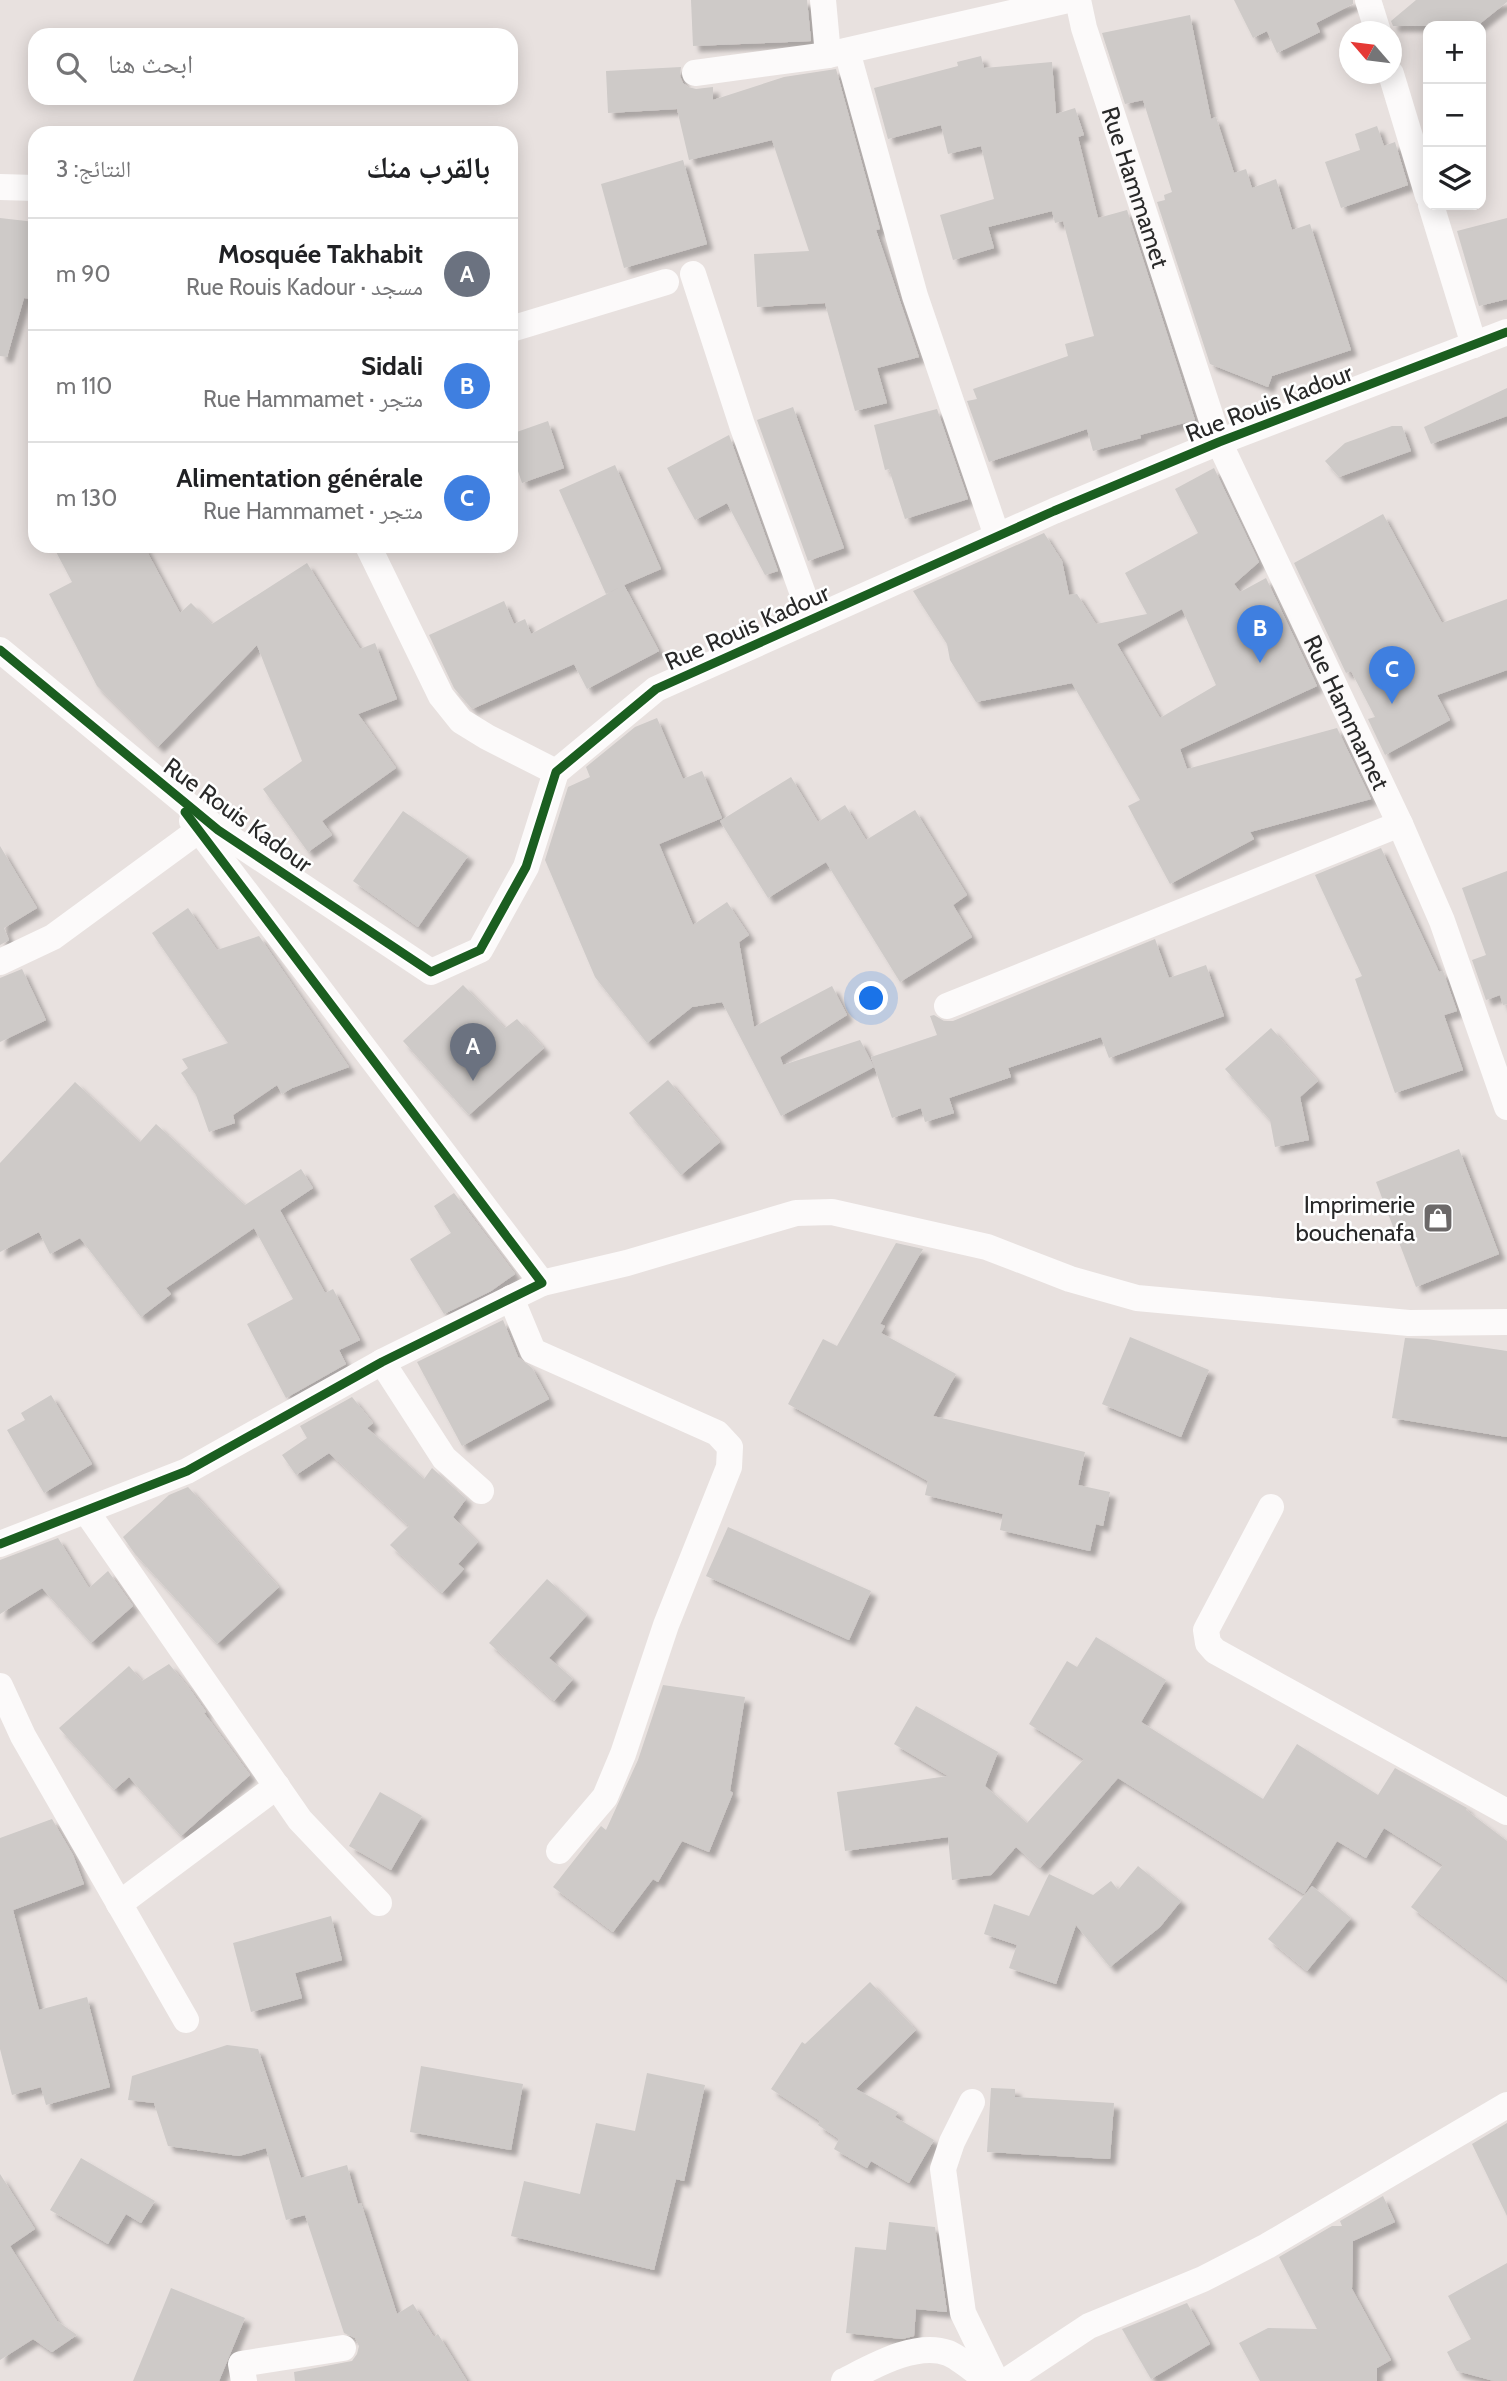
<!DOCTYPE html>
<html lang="ar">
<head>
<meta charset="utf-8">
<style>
	:root { --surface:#fff; --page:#f2f2f2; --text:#202124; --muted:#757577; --line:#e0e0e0; --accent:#db2777 }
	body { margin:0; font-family:Cabin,"Noto Naskh Arabic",sans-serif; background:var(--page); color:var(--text); direction:rtl }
	.controls { position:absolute; right:21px; top:21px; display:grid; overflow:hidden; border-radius:14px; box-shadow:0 4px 18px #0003 }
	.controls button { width:63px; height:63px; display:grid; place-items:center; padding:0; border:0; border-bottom:2px solid var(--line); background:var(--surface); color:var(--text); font:35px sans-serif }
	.compass { position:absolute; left:1339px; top:21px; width:63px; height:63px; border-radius:50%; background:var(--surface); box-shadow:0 4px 18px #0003; rotate:298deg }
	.you { position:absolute; left:872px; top:999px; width:24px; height:24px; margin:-18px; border:5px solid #fff; border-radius:50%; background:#1a73e8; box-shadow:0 0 0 10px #1a73e833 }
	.badge { display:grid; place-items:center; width:46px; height:46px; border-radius:50%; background:var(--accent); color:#fff; font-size:23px; font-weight:700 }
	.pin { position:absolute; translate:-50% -58px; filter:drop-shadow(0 2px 4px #0008) }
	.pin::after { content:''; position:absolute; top:37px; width:24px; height:21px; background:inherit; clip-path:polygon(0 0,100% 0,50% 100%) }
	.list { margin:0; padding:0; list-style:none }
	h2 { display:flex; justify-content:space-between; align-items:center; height:91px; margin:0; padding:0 28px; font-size:30px }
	h2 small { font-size:23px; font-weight:400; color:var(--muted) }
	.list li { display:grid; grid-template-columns:46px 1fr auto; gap:21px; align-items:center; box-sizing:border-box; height:112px; padding:0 28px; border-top:2px solid var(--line) }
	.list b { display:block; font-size:26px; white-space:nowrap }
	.list p { margin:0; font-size:23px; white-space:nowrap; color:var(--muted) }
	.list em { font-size:23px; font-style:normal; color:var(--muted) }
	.icon { flex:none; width:38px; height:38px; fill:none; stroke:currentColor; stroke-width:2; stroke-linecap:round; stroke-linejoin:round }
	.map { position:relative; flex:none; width:1507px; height:2381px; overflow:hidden; direction:ltr }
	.search { position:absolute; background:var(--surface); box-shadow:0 4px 18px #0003; left:28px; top:28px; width:490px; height:77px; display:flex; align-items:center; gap:18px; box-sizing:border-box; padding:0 24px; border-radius:21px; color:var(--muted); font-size:26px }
	.panel { position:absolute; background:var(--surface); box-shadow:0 4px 18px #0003; left:28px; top:126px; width:490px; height:427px; border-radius:21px; direction:rtl }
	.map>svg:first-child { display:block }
	.building { fill:#cecac8; fill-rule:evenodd; filter:url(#shadow) }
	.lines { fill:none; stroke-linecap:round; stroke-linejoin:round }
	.minor { stroke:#fcfafa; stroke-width:26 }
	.cycleway-casing { stroke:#fff; stroke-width:13 }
	.cycleway { stroke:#1b5e20; stroke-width:9 }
	.labels { text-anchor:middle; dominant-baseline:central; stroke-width:5; stroke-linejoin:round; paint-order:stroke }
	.street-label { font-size:24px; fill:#292929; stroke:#fff }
	.poi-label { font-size:24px; fill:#292929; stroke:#fff; text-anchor:end }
</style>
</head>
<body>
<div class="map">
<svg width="1507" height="2381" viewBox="0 0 1507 2381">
	<defs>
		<filter id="shadow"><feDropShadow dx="6" dy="6" stdDeviation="2" flood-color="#0004"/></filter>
	</defs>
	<rect width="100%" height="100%" fill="#e8e1df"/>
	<g class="building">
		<path d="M 691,0 L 807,0 L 811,41 L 693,46 Z"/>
		<path d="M 1234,0 L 1353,0 L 1353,4 L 1316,23 L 1320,32 L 1277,53 L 1267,31 L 1253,38 Z"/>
		<path d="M 1416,0 L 1507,0 L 1507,2 L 1477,26 L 1393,26 L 1391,21 Z"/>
		<path d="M 1190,15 L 1211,119 L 1216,117 L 1234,173 L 1246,169 L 1252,188 L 1276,179 L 1292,230 L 1310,224 L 1351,350 L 1272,376 L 1268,387 L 1210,364 L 1157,202 L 1165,200 L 1164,195 L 1172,192 L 1143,100 L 1125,104 L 1102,33 Z"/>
		<path d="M 981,56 L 984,68 L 1052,62 L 1056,114 L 1075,108 L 1084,135 L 1078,137 L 1098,218 L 1127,210 L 1195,420 L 1140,435 L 1141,438 L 1093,451 L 1087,429 L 989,462 L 967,401 L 977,399 L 973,389 L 1068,356 L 1065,344 L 1094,336 L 1063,221 L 1055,223 L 1052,211 L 988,227 L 994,248 L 953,260 L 940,215 L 994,199 L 981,146 L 948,154 L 941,125 L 888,139 L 874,88 L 958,66 L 957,62 Z"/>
		<path d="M 681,67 L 680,76 L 683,83 L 688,87 L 696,89 L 713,87 L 713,100 L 784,77 L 836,69 L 880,229 L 876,230 L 919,357 L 877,368 L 887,403 L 855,411 L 825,303 L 757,307 L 754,254 L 809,251 L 772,140 L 689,160 L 677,109 L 608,113 L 606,71 Z"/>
		<path d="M 1377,126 L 1384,146 L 1395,142 L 1408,185 L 1341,208 L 1325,162 L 1360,150 L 1355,134 Z"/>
		<path d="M 683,160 L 707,244 L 624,268 L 601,184 Z"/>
		<path d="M 0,218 L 35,222 L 35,299 L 24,298 L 7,357 L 0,356 Z"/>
		<path d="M 1507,218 L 1507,299 L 1479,306 L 1457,231 Z"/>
		<path d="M 1507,388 L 1507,416 L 1431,444 L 1424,427 Z"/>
		<path d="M 793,407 L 844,548 L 808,561 L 757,420 Z"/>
		<path d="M 937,409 L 968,499 L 905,519 L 889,469 L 885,470 L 874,425 Z"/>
		<path d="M 548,421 L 564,468 L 522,483 L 511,450 L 511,434 Z"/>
		<path d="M 1392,426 L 1402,426 L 1411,451 L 1339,477 L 1325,461 L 1345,443 Z"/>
		<path d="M 729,435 L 778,571 L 765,575 L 727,503 L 695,520 L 667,468 Z"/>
		<path d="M 615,465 L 661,569 L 624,585 L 659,651 L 587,689 L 574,664 L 472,709 L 454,688 L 429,635 L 504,601 L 514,624 L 525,619 L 531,634 L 620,587 L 606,594 L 559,490 Z"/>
		<path d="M 1214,468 L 1259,562 L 1234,584 L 1240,592 L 1266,578 L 1317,686 L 1180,749 L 1187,769 L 1337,728 L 1371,799 L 1250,832 L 1254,839 L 1170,884 L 1128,806 L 1140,800 L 1072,683 L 976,702 L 950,660 L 947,644 L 913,591 L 1044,533 L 1062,561 L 1069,595 L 1077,594 L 1096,624 L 1147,614 L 1125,573 L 1198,533 L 1175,489 ZM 1182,609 L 1216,685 L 1160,718 L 1117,644 Z"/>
		<path d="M 1383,514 L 1442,623 L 1507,599 L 1507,670 L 1437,695 L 1450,720 L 1385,755 L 1368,719 L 1375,717 L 1351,671 L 1346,673 L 1294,563 Z"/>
		<path d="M 53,546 L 144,546 L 180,613 L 191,603 L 212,624 L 307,563 L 360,649 L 375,643 L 397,699 L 358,714 L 396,768 L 322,821 L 332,835 L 308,852 L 263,789 L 302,761 L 257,645 L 158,747 L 97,686 L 49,594 L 72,582 Z"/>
		<path d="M 657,718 L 683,779 L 702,771 L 722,818 L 659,844 L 693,925 L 727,902 L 749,935 L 739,942 L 754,1027 L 832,986 L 847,1015 L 780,1057 L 783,1065 L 860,1040 L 874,1067 L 781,1116 L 722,1002 L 692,1007 L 647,1043 L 595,977 L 545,860 L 568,787 L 590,777 L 586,767 L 635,727 Z"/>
		<path d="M 791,777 L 818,822 L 845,805 L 866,840 L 915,810 L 967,895 L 953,905 L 972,937 L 900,982 L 826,862 L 768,898 L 720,821 Z"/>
		<path d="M 403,811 L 468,856 L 418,927 L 353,881 Z"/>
		<path d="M 0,846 L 37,908 L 4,928 L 9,940 L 0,945 Z"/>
		<path d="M 1381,848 L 1439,972 L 1443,971 L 1457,1011 L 1444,1015 L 1463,1070 L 1395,1093 L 1355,979 L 1362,976 L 1315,875 Z"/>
		<path d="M 1507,871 L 1507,1004 L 1503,1005 L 1500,995 L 1486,1000 L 1472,960 L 1486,955 L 1462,888 Z"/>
		<path d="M 188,908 L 217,950 L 259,936 L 349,1067 L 292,1088 L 282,1094 L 277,1085 L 233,1115 L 235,1123 L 209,1132 L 196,1095 L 181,1073 L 188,1068 L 182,1059 L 228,1043 L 152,933 Z"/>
		<path d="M 1155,939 L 1169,978 L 1206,965 L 1224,1016 L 1109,1058 L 1101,1037 L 1008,1068 L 1011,1077 L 949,1098 L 954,1113 L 925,1122 L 921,1108 L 892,1118 L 871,1057 L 937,1035 L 930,1016 L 934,1015 L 944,1021 L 953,1021 Z"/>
		<path d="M 22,969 L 46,1020 L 0,1042 L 0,978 Z"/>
		<path d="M 463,985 L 505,1028 L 517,1019 L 544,1048 L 469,1115 L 403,1041 Z"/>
		<path d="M 1271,1028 L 1318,1081 L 1300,1097 L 1309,1140 L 1275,1147 L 1270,1120 L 1225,1069 Z"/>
		<path d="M 668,1080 L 720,1142 L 681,1175 L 629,1113 Z"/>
		<path d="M 75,1082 L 140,1142 L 156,1124 L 245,1205 L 301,1169 L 313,1188 L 280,1210 L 325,1293 L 333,1289 L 360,1340 L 339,1350 L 346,1364 L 286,1398 L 247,1324 L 293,1299 L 254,1228 L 166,1288 L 171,1294 L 141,1317 L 80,1238 L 50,1254 L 39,1232 L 0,1252 L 0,1163 Z"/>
		<path d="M 1459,1149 L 1499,1254 L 1416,1287 L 1376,1182 Z"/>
		<path d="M 454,1193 L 515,1274 L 491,1291 L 444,1314 L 410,1259 L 451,1233 L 434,1206 Z"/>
		<path d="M 896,1243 L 923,1249 L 880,1324 L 885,1326 L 881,1333 L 956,1374 L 933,1416 L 1085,1452 L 1078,1485 L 1110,1492 L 1103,1526 L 1096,1524 L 1090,1551 L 1000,1530 L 1003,1514 L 925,1495 L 928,1481 L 788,1404 L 823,1339 L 837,1346 Z"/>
		<path d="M 503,1320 L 518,1357 L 532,1368 L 549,1399 L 462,1446 L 417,1362 Z"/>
		<path d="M 1130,1337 L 1209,1370 L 1181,1437 L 1102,1404 Z"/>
		<path d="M 1405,1338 L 1427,1339 L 1507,1351 L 1507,1437 L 1392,1418 Z"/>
		<path d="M 51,1395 L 92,1464 L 44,1493 L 7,1430 L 25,1420 L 21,1413 Z"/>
		<path d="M 352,1397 L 373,1423 L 367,1428 L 424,1479 L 432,1468 L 466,1499 L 453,1517 L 478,1542 L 458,1564 L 464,1569 L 442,1593 L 390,1545 L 409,1526 L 329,1453 L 296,1475 L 282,1455 L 307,1438 L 300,1426 Z"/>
		<path d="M 188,1487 L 279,1587 L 217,1644 L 135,1554 L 123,1537 L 169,1495 Z"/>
		<path d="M 728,1527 L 871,1591 L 849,1640 L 706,1576 Z"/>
		<path d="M 58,1538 L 89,1588 L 108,1571 L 133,1606 L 91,1643 L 42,1588 L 0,1614 L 0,1560 Z"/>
		<path d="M 547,1579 L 587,1615 L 549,1658 L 573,1679 L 554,1701 L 489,1643 Z"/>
		<path d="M 1096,1637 L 1166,1680 L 1141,1722 L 1263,1799 L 1297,1744 L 1378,1795 L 1395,1768 L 1467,1808 L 1466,1810 L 1507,1841 L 1507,1980 L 1411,1907 L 1443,1865 L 1384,1828 L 1366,1858 L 1337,1841 L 1304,1894 L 1118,1778 L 1040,1868 L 1016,1847 L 991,1875 L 952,1880 L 948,1837 L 845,1851 L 837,1792 L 948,1776 L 894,1744 L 916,1706 L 998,1752 L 985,1786 L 1027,1823 L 1084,1759 L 1029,1724 L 1067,1661 L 1077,1667 Z"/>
		<path d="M 169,1664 L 189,1688 L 206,1712 L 204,1713 L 250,1775 L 181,1836 L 129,1777 L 114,1790 L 59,1728 L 129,1666 L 142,1681 Z"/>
		<path d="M 663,1685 L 745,1697 L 730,1791 L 733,1793 L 709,1852 L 682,1841 L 658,1882 L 653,1879 L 613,1932 L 553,1887 L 601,1826 L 606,1830 L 638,1760 Z"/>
		<path d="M 380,1792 L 422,1816 L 391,1870 L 349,1846 Z"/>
		<path d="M 52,1819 L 73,1855 L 84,1884 L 13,1910 L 39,2010 L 87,1997 L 110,2087 L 46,2105 L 41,2087 L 12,2095 L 0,2049 L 0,1838 Z"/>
		<path d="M 1138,1866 L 1181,1901 L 1160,1927 L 1110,1967 L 1076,1925 L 1056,1984 L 1009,1968 L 1017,1945 L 984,1934 L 994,1904 L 1029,1916 L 1049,1874 L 1093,1895 L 1111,1881 L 1118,1890 Z"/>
		<path d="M 1312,1886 L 1351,1918 L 1307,1971 L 1268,1939 Z"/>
		<path d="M 331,1916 L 342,1960 L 295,1973 L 302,1998 L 251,2012 L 233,1943 Z"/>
		<path d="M 870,1982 L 916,2030 L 856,2089 L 898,2112 L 895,2117 L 934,2140 L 909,2183 L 871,2161 L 867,2168 L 834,2149 L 839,2139 L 818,2125 L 820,2121 L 771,2089 L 802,2042 L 805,2044 Z"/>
		<path d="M 227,2045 L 258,2049 L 301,2178 L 347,2165 L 358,2204 L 361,2203 L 397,2314 L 413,2304 L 434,2337 L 438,2334 L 467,2381 L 295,2381 L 294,2372 L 352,2361 L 357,2354 L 359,2346 L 355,2338 L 344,2333 L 305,2215 L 286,2220 L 266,2148 L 239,2156 L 168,2146 L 154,2103 L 128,2100 L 132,2076 Z"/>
		<path d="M 421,2066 L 523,2084 L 511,2150 L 410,2132 Z"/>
		<path d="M 647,2073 L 705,2085 L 684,2181 L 676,2179 L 654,2270 L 511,2236 L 524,2181 L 580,2194 L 596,2123 L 635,2131 Z"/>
		<path d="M 991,2088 L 1015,2089 L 1015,2097 L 1114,2103 L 1110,2159 L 987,2152 Z"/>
		<path d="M 1507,2123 L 1507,2216 L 1472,2144 Z"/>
		<path d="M 81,2158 L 155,2201 L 141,2223 L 126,2214 L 108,2244 L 50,2210 Z"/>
		<path d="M 0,2174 L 35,2229 L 10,2246 L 57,2321 L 77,2335 L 52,2352 L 33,2339 L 0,2360 Z"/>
		<path d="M 1383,2196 L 1395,2222 L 1353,2241 L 1352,2289 L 1391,2360 L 1377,2368 L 1377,2381 L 1260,2381 L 1239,2343 L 1268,2328 L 1317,2329 L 1279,2257 L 1332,2226 L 1342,2226 L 1340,2221 Z"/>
		<path d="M 889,2222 L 935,2227 L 947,2312 L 916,2309 L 914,2336 L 902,2339 L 846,2333 L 855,2247 L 886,2250 Z"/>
		<path d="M 1507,2263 L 1507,2381 L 1494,2381 L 1457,2371 L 1447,2352 L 1471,2339 L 1448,2296 Z"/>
		<path d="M 171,2288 L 245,2318 L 219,2381 L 133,2381 Z"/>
		<path d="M 1187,2303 L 1210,2344 L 1151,2379 L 1122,2329 Z"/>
	</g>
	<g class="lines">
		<g class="minor">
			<path d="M 823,0 L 828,55"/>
			<path id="s1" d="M 1078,0 L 1084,28 L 1219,442 L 1400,824 L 1442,921 L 1507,1107"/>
			<path d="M 1368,0 L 1378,32"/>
			<path d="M 847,51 L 915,296 L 997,536"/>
			<path d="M 695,73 L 828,55 L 1068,0"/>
			<path d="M 1391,74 L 1428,196"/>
			<path d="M 0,187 L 35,188"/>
			<path d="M 1431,205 L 1474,345"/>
			<path d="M 693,274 L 742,425 L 812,619"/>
			<path d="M 511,329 L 666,282"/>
			<path d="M 368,546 L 441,696 L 461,721 L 487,737 L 556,772"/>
			<path d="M 0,650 L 218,830 L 431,972 L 480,950 L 526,867 L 556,772 L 656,689 L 1054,511 L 1219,442 L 1507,332"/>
			<path d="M 0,962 L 53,937 L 199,830"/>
			<path d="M 947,1006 L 1400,824"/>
			<path d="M 542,1283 L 627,1263 L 796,1213 L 832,1212 L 987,1247 L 1070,1279 L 1137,1298 L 1409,1323 L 1507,1322"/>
			<path d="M 511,1298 L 533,1351 L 717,1433 L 730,1447 L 729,1467 L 666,1625 L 623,1754 L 605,1797 L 559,1851"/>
			<path d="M 382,1362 L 444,1458 L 481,1491"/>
			<path d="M 1271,1507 L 1206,1630 L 1208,1643 L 1215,1651 L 1507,1812"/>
			<path d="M 86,1511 L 300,1820 L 379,1903"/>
			<path d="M 0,1544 L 187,1471 L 382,1362 L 542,1283 L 192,821"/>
			<path d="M 0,1686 L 23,1736 L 186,2020"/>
			<path d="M 119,1904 L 277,1786"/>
			<path d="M 972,2102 L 952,2142 L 943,2169 L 963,2313 L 996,2381"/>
			<path d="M 244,2381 L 241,2364 L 343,2348"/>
			<path d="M 844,2381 C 872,2367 916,2341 948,2353 C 959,2357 978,2374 989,2381"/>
			<path d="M 1006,2381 L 1089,2326 L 1203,2279 L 1267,2246 L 1507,2105"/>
		</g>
		<g class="cycleway-casing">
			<g id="cycleway">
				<path d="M 0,650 L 218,830 L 431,972 L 480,950 L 526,867 L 556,772 L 656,689 L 1054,511 L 1219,442 L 1507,332"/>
				<path d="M 0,1544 L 187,1471 L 382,1362 L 542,1283 L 185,812"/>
			</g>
		</g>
		<use href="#cycleway" class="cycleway"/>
	</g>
	<defs>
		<g id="shop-square" transform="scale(1.575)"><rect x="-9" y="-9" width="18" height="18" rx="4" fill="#6c6969" stroke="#fff"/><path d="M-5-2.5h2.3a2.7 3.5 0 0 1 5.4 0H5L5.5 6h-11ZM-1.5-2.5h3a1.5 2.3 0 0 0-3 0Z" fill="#fff"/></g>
	</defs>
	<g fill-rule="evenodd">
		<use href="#shop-square" x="1438" y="1218"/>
	</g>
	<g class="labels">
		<g class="street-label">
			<text stroke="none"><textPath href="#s1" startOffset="196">Rue Hammamet</textPath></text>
			<text transform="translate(1269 403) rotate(-21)">Rue Rouis Kadour</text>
			<text transform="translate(747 627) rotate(-24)">Rue Rouis Kadour</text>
			<text stroke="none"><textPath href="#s1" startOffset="763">Rue Hammamet</textPath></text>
			<text transform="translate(238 815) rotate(36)">Rue Rouis Kadour</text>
		</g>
		<g class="poi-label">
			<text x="1415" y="1204">Imprimerie<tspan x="1415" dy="28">bouchenafa</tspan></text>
		</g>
	</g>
</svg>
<div class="controls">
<button>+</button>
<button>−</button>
<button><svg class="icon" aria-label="layers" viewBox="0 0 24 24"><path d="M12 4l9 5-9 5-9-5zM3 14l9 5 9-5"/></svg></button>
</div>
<svg class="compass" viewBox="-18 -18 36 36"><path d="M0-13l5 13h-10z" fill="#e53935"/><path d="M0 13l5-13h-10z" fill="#757577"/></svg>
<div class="you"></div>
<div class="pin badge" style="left:473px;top:1081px;background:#6b7280">A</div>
<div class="pin badge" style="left:1260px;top:663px;background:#3f7fe0">B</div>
<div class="pin badge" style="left:1392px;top:704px;background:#3f7fe0">C</div>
<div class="search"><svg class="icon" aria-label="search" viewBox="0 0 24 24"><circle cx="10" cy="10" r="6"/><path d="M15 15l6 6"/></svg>ابحث هنا</div>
<section class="panel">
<h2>بالقرب منك<small>النتائج: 3</small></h2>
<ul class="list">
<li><span class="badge" style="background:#6b7280">A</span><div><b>Mosquée Takhabit</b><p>مسجد · Rue Rouis Kadour</p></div><em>90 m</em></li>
<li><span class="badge" style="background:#3f7fe0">B</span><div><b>Sidali</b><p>متجر · Rue Hammamet</p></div><em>110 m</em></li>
<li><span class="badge" style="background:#3f7fe0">C</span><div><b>Alimentation générale</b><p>متجر · Rue Hammamet</p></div><em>130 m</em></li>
</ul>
</section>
</div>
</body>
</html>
